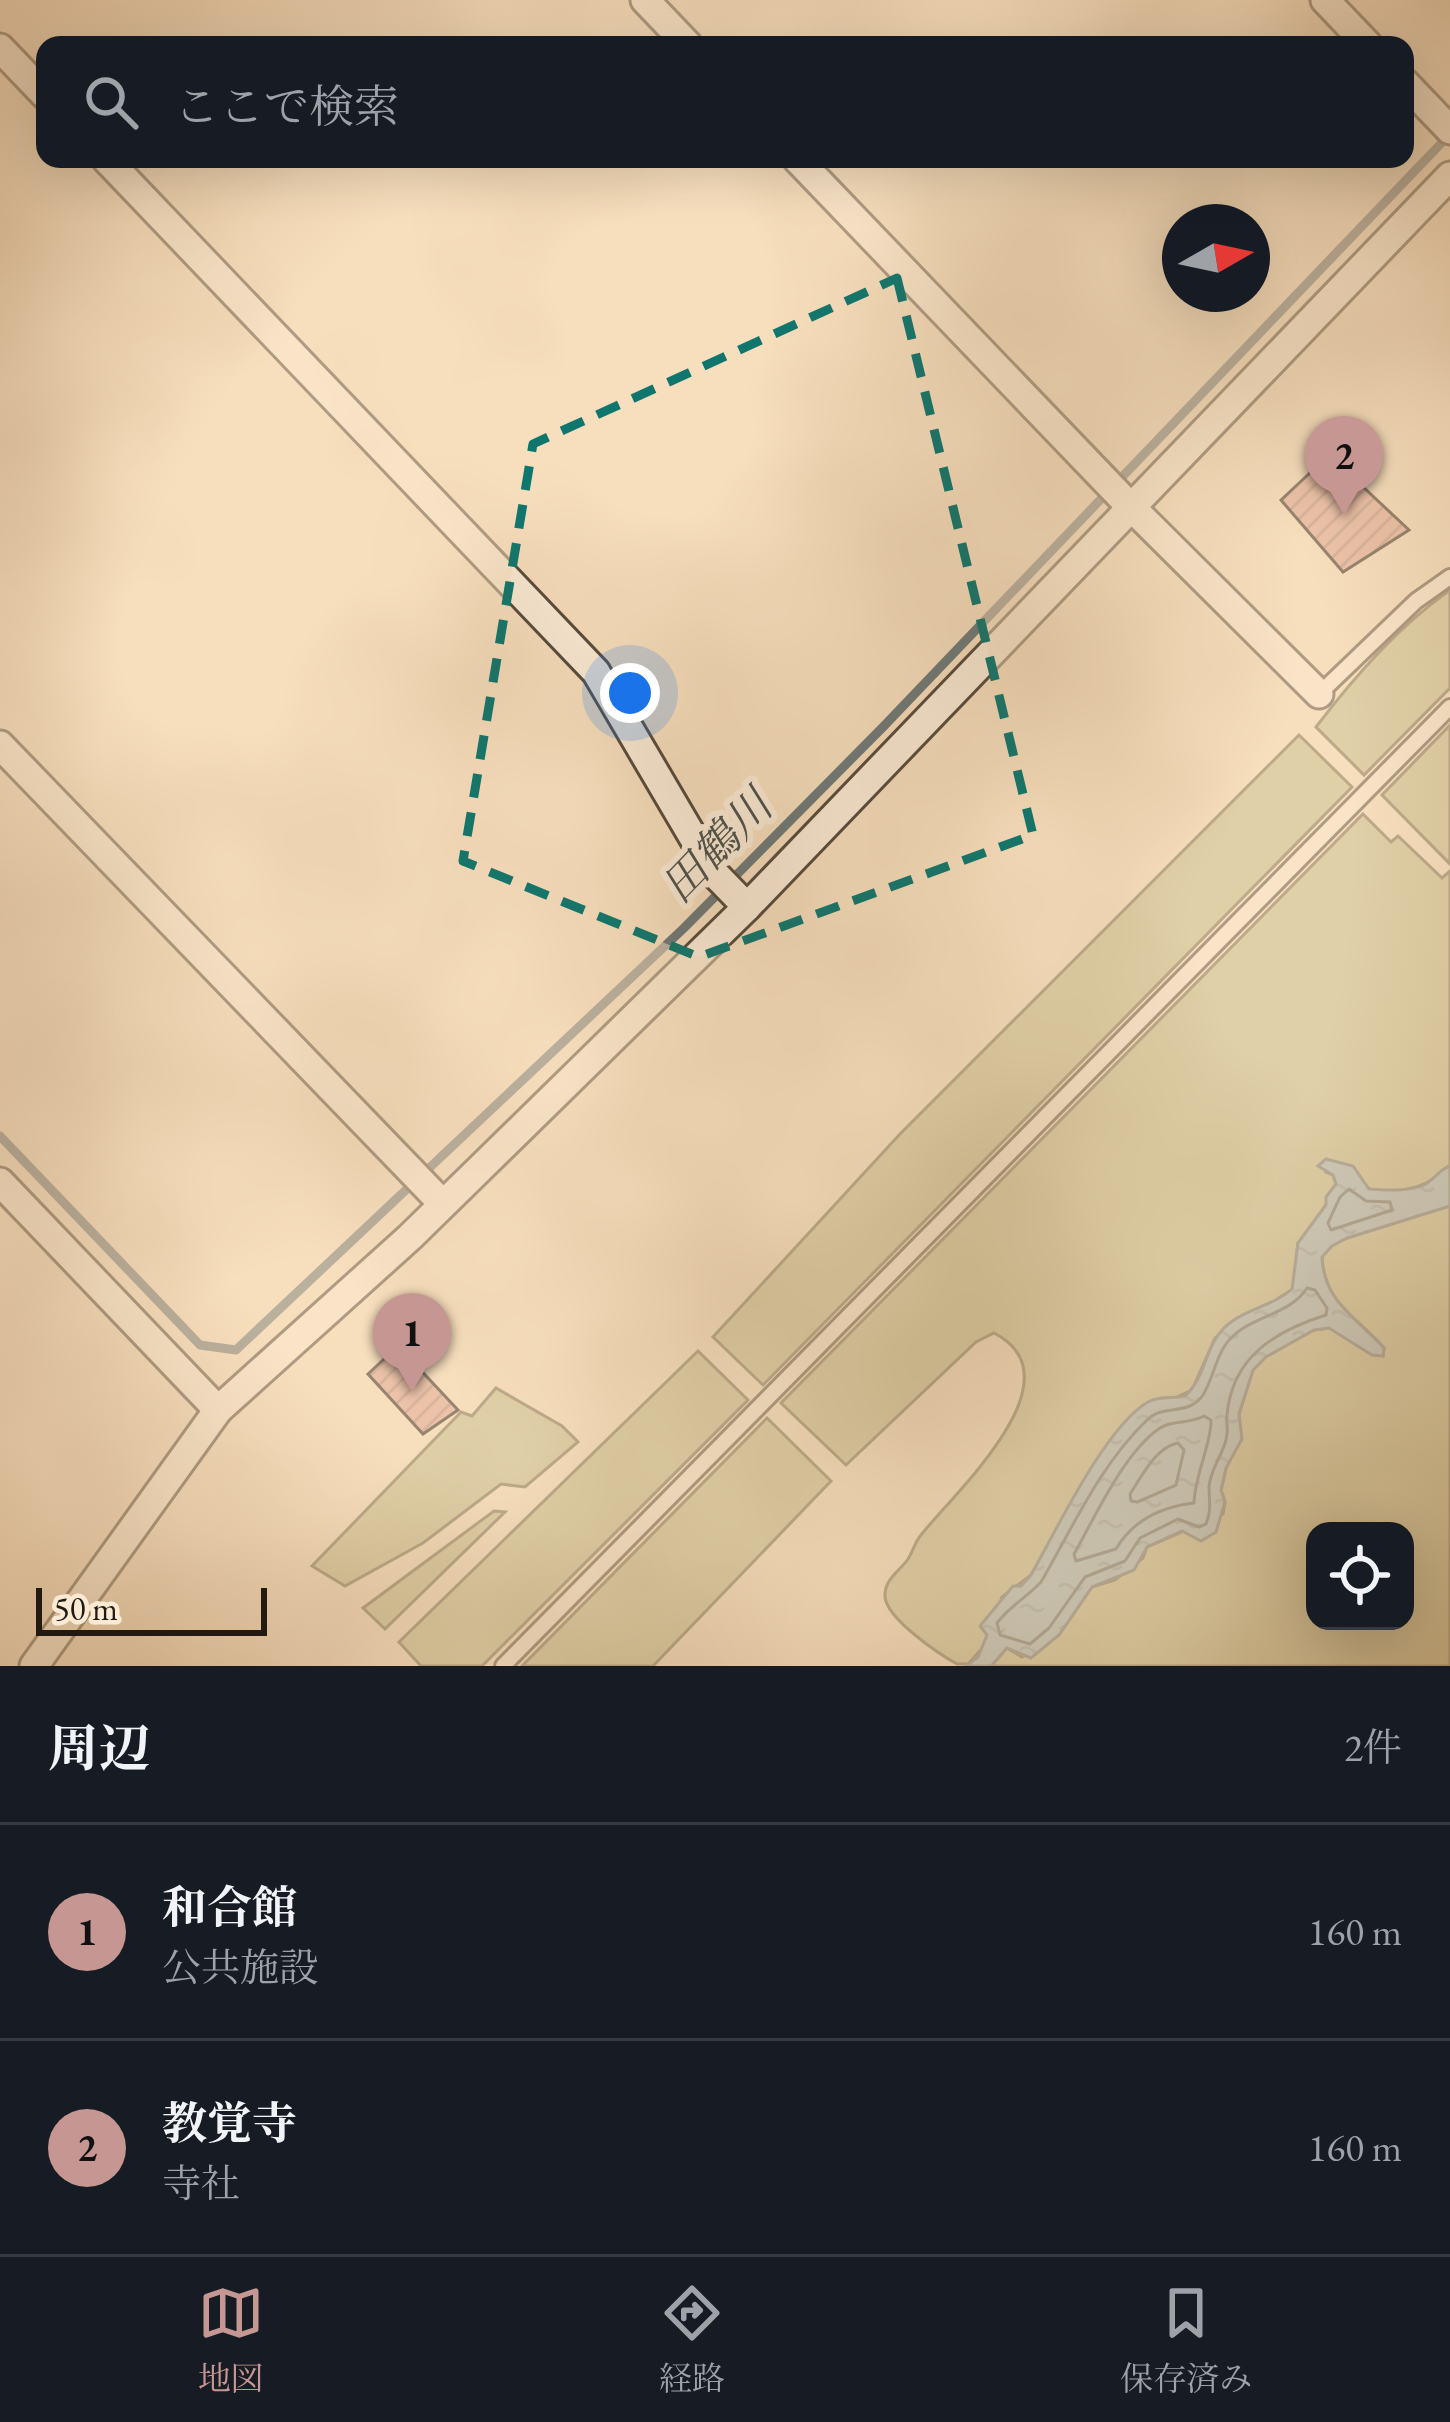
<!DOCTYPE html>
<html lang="ja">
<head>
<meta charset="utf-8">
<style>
	:root { --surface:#171b24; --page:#20242c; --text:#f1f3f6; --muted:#9ea1a6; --line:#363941; --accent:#c59692 }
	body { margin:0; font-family:"EB Garamond","Noto Serif JP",serif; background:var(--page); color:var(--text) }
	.controls { position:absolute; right:36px; bottom:36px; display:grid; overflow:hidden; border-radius:24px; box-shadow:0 12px 48px #0002 }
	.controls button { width:108px; height:108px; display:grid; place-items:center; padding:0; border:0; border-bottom:3px solid var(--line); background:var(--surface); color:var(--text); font:60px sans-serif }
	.compass { position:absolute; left:1162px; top:204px; width:108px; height:108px; border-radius:50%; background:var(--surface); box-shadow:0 12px 48px #0002; rotate:81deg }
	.scale { position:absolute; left:36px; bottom:30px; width:231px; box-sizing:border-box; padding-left:12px; border:6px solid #221a11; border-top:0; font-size:33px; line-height:42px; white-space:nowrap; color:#221a11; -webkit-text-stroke:9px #faead4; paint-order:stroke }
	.you { position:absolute; left:630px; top:693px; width:42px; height:42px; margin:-30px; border:9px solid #fff; border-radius:50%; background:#1a73e8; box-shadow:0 0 0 18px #1a73e833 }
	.badge { display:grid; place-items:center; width:78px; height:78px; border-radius:50%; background:var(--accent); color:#111; font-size:39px; font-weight:700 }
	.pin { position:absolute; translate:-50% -99px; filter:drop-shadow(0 3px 6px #0008) }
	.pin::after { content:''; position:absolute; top:63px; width:42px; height:36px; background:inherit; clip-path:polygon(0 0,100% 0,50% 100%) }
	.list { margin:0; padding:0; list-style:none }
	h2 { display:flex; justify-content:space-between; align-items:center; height:156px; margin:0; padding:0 48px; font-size:51px }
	h2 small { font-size:39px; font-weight:400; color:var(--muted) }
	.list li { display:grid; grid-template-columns:78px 1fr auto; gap:36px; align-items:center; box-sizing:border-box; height:216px; padding:0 48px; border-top:3px solid var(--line) }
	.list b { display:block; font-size:45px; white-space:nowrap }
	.list p { margin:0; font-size:39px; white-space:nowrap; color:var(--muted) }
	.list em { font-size:39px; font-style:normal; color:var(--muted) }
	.icon { flex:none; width:66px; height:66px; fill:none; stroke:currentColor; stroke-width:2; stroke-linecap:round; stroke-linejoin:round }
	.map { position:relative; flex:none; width:1450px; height:1666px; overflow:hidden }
	.search { position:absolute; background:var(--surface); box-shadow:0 12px 48px #0002; left:36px; right:36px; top:36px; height:132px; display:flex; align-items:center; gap:30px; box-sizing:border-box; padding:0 42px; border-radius:24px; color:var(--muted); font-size:45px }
	.sheet { height:588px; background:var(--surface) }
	nav { display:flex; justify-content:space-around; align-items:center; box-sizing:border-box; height:168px; border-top:3px solid var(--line); background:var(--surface); font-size:33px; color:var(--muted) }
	nav a { display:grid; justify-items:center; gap:6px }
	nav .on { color:var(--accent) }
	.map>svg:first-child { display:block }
	.grass { fill:#c4bf8c; stroke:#736c4e; stroke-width:3; fill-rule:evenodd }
	.water { fill:url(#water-ripples); stroke:#6f7978; stroke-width:3 }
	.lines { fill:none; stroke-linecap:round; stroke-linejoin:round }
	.shore { stroke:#626a67; stroke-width:3 }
	.stream { stroke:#6f7978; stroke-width:9 }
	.building { fill:url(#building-hatch); stroke:#221a11; stroke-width:3 }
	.service-casing { stroke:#574b3c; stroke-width:20 }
	.minor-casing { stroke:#574b3c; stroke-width:33 }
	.service { stroke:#faead4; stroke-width:14 }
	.minor { stroke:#faead4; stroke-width:27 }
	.marked { fill:none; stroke:#0f766e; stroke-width:9; stroke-dasharray:24 15; stroke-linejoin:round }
	.labels { text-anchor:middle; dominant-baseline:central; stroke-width:12; stroke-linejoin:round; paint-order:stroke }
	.water-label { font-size:45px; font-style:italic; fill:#4f524d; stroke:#faead4 }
</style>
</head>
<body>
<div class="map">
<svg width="1450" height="1666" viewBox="0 0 1450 1666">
	<defs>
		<pattern id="water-ripples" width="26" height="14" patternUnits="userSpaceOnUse" patternTransform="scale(3)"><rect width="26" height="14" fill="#a3b9bd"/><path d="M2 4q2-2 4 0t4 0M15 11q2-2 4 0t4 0" fill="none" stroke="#8c9ea1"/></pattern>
		<pattern id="building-hatch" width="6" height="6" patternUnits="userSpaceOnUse" patternTransform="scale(3)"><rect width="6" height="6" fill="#dea291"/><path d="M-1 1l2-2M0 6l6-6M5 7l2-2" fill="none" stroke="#b48375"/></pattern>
	</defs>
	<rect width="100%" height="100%" fill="#f7debd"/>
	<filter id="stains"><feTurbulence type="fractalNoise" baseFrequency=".00167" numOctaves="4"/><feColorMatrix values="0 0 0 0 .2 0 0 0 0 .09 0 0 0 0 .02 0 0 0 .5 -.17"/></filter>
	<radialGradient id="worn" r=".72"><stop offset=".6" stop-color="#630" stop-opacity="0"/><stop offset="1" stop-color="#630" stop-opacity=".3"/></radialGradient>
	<g class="grass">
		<path d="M 1450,590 L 1450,688 L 1364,775 L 1316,727 C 1355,676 1398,627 1450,590 Z"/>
		<path d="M 1450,725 L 1450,864 L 1382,795 Z"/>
		<path d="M 1299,735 L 1352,787 L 763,1385 L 713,1337 L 900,1134 Z"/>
		<path d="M 1363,814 L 1391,842 L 1398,836 L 1442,878 L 1450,871 L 1450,1166 C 1439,1170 1437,1178 1426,1183 C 1413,1190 1379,1195 1366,1187 C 1355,1179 1347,1168 1334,1162 L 1326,1172 L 1333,1175 L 1336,1184 L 1326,1205 L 1298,1243 L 1293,1289 L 1215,1338 L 1192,1390 L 1175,1398 L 1089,1473 L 1031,1575 L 1002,1597 L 985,1645 L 968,1664 L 957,1664 C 939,1654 887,1619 885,1597 C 884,1579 900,1571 908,1559 C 913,1551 915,1542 921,1535 C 954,1493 1082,1378 994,1333 L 976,1342 L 846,1465 L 781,1403 Z"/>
		<path d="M 1450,1206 L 1450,1666 L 991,1666 L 1007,1648 L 1022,1657 L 1059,1635 L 1092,1587 L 1115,1580 L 1143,1558 L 1147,1547 L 1223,1514 L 1225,1502 L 1221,1490 L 1229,1457 L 1241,1439 L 1239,1414 L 1253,1370 L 1265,1357 L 1314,1330 L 1329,1328 L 1383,1356 L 1384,1348 C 1355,1315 1325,1304 1322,1257 L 1331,1246 L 1347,1238 ZM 1315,1531 L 1405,1531 L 1405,1621 L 1315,1621 Z"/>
		<path d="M 698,1351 L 748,1400 L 482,1666 L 421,1666 L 399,1642 Z"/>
		<path d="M 496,1388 L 562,1426 L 578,1442 L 525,1487 L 501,1484 L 423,1543 L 345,1586 L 312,1566 L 461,1412 L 472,1416 Z"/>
		<path d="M 767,1418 L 831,1481 L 653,1666 L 522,1666 Z"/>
		<path d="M 494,1511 L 505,1512 L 385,1629 L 363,1608 Z"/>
	</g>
	<path class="water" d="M 1326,1159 L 1353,1166 L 1369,1189 C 1385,1190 1408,1192 1424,1185 C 1435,1179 1439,1170 1450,1166 L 1450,1206 L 1347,1238 L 1332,1246 L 1322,1257 C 1323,1301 1357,1318 1384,1348 L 1383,1356 L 1372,1355 L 1329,1328 L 1314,1330 L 1266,1357 L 1253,1370 L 1239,1414 L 1242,1439 L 1226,1468 L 1221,1490 L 1225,1502 L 1216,1532 L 1201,1541 L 1182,1531 L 1147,1547 L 1134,1570 L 1092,1587 L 1059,1635 L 1031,1658 L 1007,1648 L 991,1666 L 966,1666 L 978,1657 L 987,1635 L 980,1626 L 1013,1586 L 1021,1586 L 1031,1575 C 1056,1531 1105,1427 1148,1402 C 1161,1395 1171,1399 1185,1396 C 1205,1379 1205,1347 1224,1328 C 1243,1309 1274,1306 1292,1289 L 1298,1243 L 1326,1205 L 1326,1197 L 1336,1184 L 1333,1175 L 1318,1166 Z"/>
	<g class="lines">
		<g class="shore">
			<path d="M 1349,1189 L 1366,1201 L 1390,1202 L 1392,1210 L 1331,1230 L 1328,1223 L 1340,1197 Z"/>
			<path d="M 1307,1288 L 1315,1290 L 1327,1308 L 1326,1315 C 1275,1331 1232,1357 1227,1415 C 1226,1422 1228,1428 1227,1434 C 1226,1451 1210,1468 1209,1487 C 1209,1502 1212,1509 1206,1524 L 1199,1527 L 1178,1519 L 1140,1538 L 1125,1561 L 1085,1577 L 1049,1628 L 1030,1644 L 1000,1635 L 997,1623 C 1011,1605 1026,1598 1041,1582 C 1073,1527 1100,1465 1147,1420 C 1164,1403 1188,1417 1203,1395 C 1214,1378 1216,1353 1231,1338 C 1253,1315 1290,1315 1307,1288 Z"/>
			<path d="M 1204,1416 L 1211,1420 C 1212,1442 1195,1474 1194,1503 C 1160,1507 1133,1520 1116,1549 L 1076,1561 L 1074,1554 C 1095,1517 1125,1451 1160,1428 C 1171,1420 1190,1424 1204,1416 Z"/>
			<path d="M 1178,1443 L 1184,1450 L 1176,1485 L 1137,1502 L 1131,1501 L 1130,1494 C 1142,1476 1156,1447 1178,1443 Z"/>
		</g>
		<path class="stream" d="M 0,1136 L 200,1345 L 236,1350 L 684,928 L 884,726 L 1450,134"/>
	</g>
	<g class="building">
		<path d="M 1329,455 L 1409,530 L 1343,572 L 1281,500 Z"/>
		<path d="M 398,1346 L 458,1410 L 423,1434 L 368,1374 Z"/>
	</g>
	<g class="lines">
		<g class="service-casing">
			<g id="service">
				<path d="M 1319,694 L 1416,601 L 1450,577"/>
				<path d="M 503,1666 L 1450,707"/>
			</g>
		</g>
		<g class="minor-casing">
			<g id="minor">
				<path d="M 645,0 L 688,45"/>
				<path d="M 1325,0 L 1368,45"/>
				<path d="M 0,48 L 45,95"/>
				<path d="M 1405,83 L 1450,130"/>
				<path d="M 106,159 L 596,672 L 714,873 L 747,907"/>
				<path d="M 797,159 L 1123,499 L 1319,694"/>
				<path d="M 0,745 L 442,1203"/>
				<path d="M 0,1182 L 218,1410"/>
				<path d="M 34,1666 L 218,1410 L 410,1237 L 747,907 L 1450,176"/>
			</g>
		</g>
		<use href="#service" class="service"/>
		<use href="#minor" class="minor"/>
	</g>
	<path d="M0 0H1450V1666H0ZM 897,278 L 1033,835 L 699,957 L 463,861 L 533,444 Z" fill="#f7debd" fill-opacity=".55" fill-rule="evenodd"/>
	<path class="marked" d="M 897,278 L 1033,835 L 699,957 L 463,861 L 533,444 Z"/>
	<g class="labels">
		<g class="water-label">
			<text transform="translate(716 846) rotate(-46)">田鶴川</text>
		</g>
	</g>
	<rect width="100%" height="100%" filter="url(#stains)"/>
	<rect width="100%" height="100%" fill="url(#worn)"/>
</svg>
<div class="controls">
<button><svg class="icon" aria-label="locate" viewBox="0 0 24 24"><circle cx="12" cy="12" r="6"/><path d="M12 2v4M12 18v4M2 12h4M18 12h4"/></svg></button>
</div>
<svg class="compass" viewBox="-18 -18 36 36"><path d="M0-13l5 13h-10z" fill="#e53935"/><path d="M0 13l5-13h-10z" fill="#9ea1a6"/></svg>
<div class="scale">50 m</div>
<div class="you"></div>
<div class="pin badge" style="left:412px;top:1392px">1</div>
<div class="pin badge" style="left:1344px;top:515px">2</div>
<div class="search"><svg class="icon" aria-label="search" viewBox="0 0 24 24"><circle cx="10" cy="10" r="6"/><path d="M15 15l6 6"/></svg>ここで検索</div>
</div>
<section class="sheet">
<h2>周辺<small>2件</small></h2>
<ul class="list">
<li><span class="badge">1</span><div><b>和合館</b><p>公共施設</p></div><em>160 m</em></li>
<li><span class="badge">2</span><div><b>教覚寺</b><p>寺社</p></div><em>160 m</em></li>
</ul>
</section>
<nav>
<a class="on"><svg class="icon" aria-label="map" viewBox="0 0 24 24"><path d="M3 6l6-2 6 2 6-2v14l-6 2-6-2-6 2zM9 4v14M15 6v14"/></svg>地図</a>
<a><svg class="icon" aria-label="directions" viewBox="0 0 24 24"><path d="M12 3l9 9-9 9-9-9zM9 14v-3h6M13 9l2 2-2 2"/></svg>経路</a>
<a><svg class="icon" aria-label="saved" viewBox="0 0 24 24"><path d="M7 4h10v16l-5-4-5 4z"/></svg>保存済み</a>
</nav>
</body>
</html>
